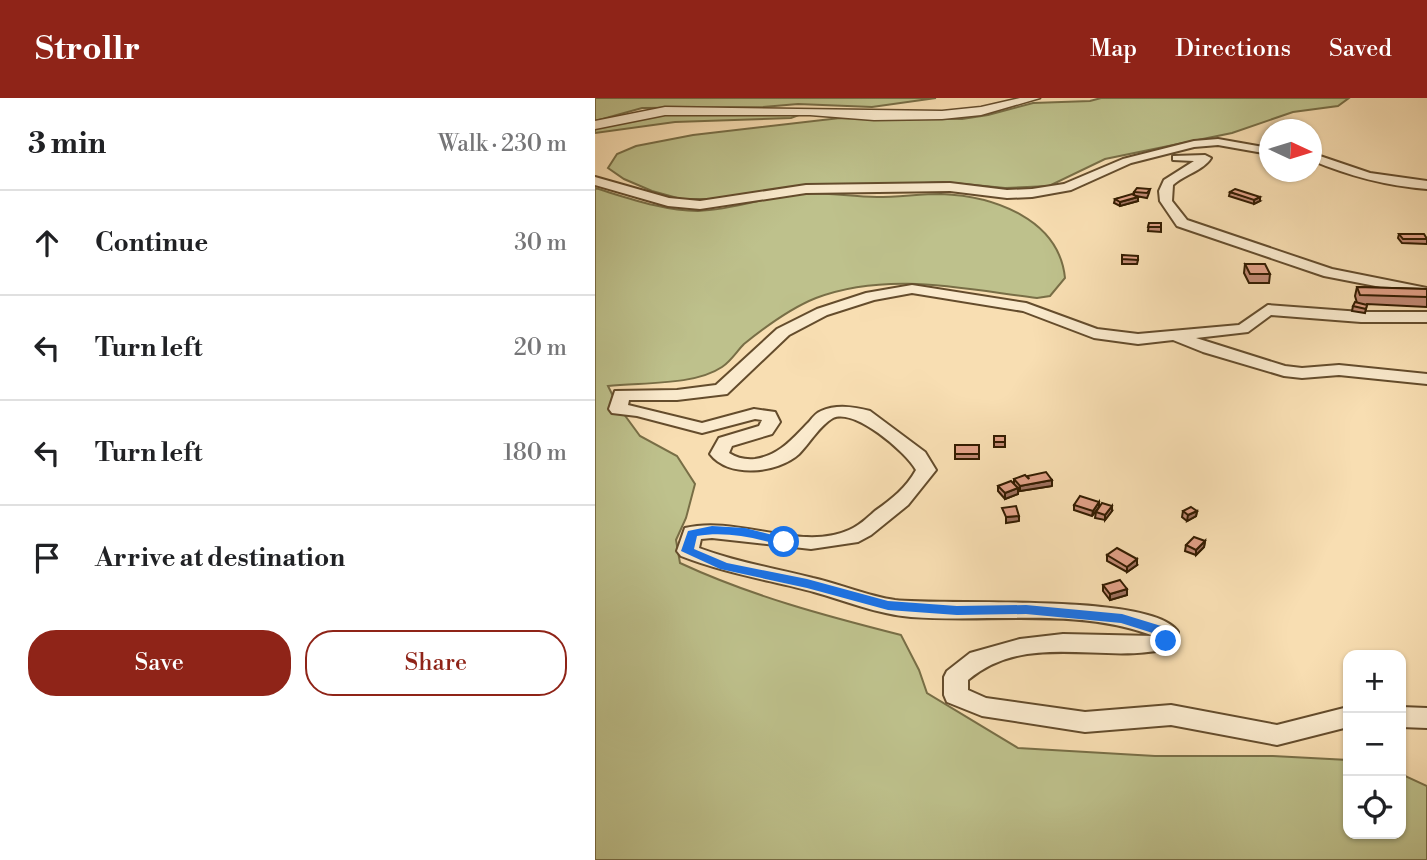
<!DOCTYPE html>
<html lang="en">
<head>
<meta charset="utf-8">
<style>
	:root { --surface:#fff; --page:#f2f2f2; --text:#202124; --muted:#757577; --line:#e0e0e0; --accent:#8f2418 }
	body { margin:0; font-family:"Libre Bodoni",serif; background:var(--page); color:var(--text) }
	.controls { position:absolute; right:21px; bottom:21px; display:grid; overflow:hidden; border-radius:14px; box-shadow:0 2px 5px #0004 }
	.controls button { width:63px; height:63px; display:grid; place-items:center; padding:0; border:0; border-bottom:2px solid var(--line); background:var(--surface); color:var(--text); font:35px sans-serif }
	.compass { position:absolute; left:664px; top:21px; width:63px; height:63px; border-radius:50%; background:var(--surface); box-shadow:0 2px 5px #0004; rotate:94deg }
	.stop { position:absolute; width:21px; height:21px; margin:-16px; border:5px solid #1a73e8; border-radius:50%; background:#fff }
	.stop.end { background:#1a73e8; border-color:#fff; box-shadow:0 2px 7px #0008 }
	.list { margin:0; padding:0; list-style:none }
	h2 { display:flex; justify-content:space-between; align-items:center; height:91px; margin:0; padding:0 28px; font-size:30px }
	h2 small { font-size:23px; font-weight:400; color:var(--muted) }
	.list li { display:grid; grid-template-columns:46px 1fr auto; gap:21px; align-items:center; box-sizing:border-box; height:105px; padding:0 28px; border-top:2px solid var(--line) }
	.list b { display:block; font-size:26px; white-space:nowrap }
	.list em { font-size:23px; font-style:normal; color:var(--muted) }
	.actions { display:flex; gap:14px; padding:21px 28px }
	.actions a { flex:1; padding:16px 0; border:2px solid var(--accent); border-radius:28px; text-align:center; font-size:24px; color:var(--accent) }
	.actions .main { background:var(--accent); color:#fff }
	.icon { flex:none; width:38px; height:38px; fill:none; stroke:currentColor; stroke-width:2; stroke-linecap:round; stroke-linejoin:round }
	.map { position:relative; flex:none; width:832px; height:762px; overflow:hidden }
	header { display:flex; align-items:center; gap:42px; box-sizing:border-box; height:98px; padding:0 35px; background:var(--accent); color:#fff }
	header strong { font-size:33px }
	nav { display:flex; gap:38px; margin-inline-start:auto; font-size:24px }
	main { display:flex }
	aside { flex:1; background:var(--surface) }
	.map>svg:first-child { display:block }
	.green { fill:#bec18c; stroke:#786e46; stroke-width:2 }
	.lines { fill:none; stroke-linecap:round; stroke-linejoin:round }
	.minor-casing { stroke:#644c2c; stroke-width:4 }
	.tertiary-casing { stroke:#644c2c; stroke-width:3 }
	.minor { fill:#faeacd; fill-rule:evenodd }
	.tertiary { fill:#faeacd; fill-rule:evenodd }
	.wall { fill:#c28a75; stroke:#331c00; stroke-width:2 }
	.shaded-wall { fill:#9e715f; stroke:#331c00; stroke-width:2 }
	.building { fill:#e2a188; stroke:#331c00; stroke-width:2 }
	.route { fill:#1a73e8 }
</style>
</head>
<body>
<header>
<strong>Strollr</strong>
<nav><a>Map</a><a>Directions</a><a>Saved</a></nav>
</header>
<main>
<aside>
<h2>3 min<small>Walk · 230 m</small></h2>
<ul class="list">
<li><svg class="icon" aria-label="ahead" viewBox="0 0 24 24"><path d="M12 20V5M6 11l6-6 6 6"/></svg><div><b>Continue</b></div><em>30 m</em></li>
<li><svg class="icon" aria-label="left" viewBox="0 0 24 24"><path d="M17 20v-9H6M10 6l-5 5 5 5"/></svg><div><b>Turn left</b></div><em>20 m</em></li>
<li><svg class="icon" aria-label="left" viewBox="0 0 24 24"><path d="M17 20v-9H6M10 6l-5 5 5 5"/></svg><div><b>Turn left</b></div><em>180 m</em></li>
<li><svg class="icon" aria-label="arrive" viewBox="0 0 24 24"><path d="M6 21V4h12l-3 4 3 4H6"/></svg><div><b>Arrive at destination</b></div></li>
</ul>
<div class="actions"><a class="main">Save</a><a>Share</a></div>
</aside>
<div class="map">
<svg width="832" height="762" viewBox="0 0 832 762">
	<rect width="100%" height="100%" fill="#f8deb2"/>
	<filter id="stains"><feTurbulence type="fractalNoise" baseFrequency=".00286" numOctaves="4"/><feColorMatrix values="0 0 0 0 .2 0 0 0 0 .09 0 0 0 0 .02 0 0 0 .5 -.17"/></filter>
	<radialGradient id="worn" r=".72"><stop offset=".6" stop-color="#630" stop-opacity="0"/><stop offset="1" stop-color="#630" stop-opacity=".3"/></radialGradient>
	<g class="green">
		<path d="M 0,0 L 341,0 L 277,9 L 203,6 L 168,9 L 47,10 L 0,23 Z"/>
		<path d="M 506,0 L 754,0 L 743,8 L 698,14 L 637,35 L 510,61 L 454,88 L 410,90 L 348,84 L 254,89 L 233,87 L 115,101 L 86,101 L 57,93 L 29,81 L 13,70 L 22,56 L 41,48 L 98,37 L 245,20 L 367,21 L 393,17 L 438,5 L 495,3 Z"/>
		<path d="M 67,14 L 209,15 L 196,20 L 80,24 L 0,35 L 0,28 Z"/>
		<path d="M 0,90 C 33,100 69,113 103,113 C 135,112 166,101 198,96 C 225,93 255,99 282,99 C 304,99 325,96 346,96 C 399,98 464,121 470,180 L 455,198 L 442,200 C 369,191 293,173 221,200 C 196,210 170,229 149,246 C 142,253 136,263 127,269 C 99,288 46,284 13,288 L 23,308 L 45,338 L 82,358 L 100,386 L 91,420 L 81,442 L 85,465 C 156,498 231,518 306,537 L 324,572 L 332,595 L 423,650 L 560,658 L 678,658 L 753,662 L 753,736 L 806,736 L 806,676 L 832,688 L 832,762 L 0,762 Z"/>
	</g>
	<g class="lines">
		<g class="minor-casing">
			<g id="minor">
				<path d="M 623,41 L 674,50 L 674,56 L 623,47 L 599,49 L 536,65 L 476,92 L 437,99 L 412,100 L 355,93 L 211,95 L 105,111 L 73,108 L 0,87 L 0,79 L 74,100 L 105,103 L 211,87 L 355,85 L 412,92 L 437,91 L 469,86 L 528,61 L 599,43 Z"/>
				<path d="M 716,55 L 775,75 L 832,83 L 832,91 C 792,88 754,78 716,62 Z"/>
				<path d="M 578,58 L 610,57 L 616,60 C 609,72 589,77 578,87 L 577,103 L 592,122 L 737,171 L 832,190 L 832,198 L 729,178 L 582,128 L 565,103 L 564,93 L 569,82 L 599,63 L 578,62 Z"/>
				<path d="M 317,187 L 431,205 L 502,231 L 543,236 L 644,227 L 673,207 L 766,214 L 832,214 L 832,224 L 766,224 L 676,217 L 653,234 L 601,240 L 690,268 L 707,270 L 744,267 L 832,276 L 832,286 L 744,277 L 707,280 L 689,278 L 608,254 L 578,242 L 543,246 L 499,240 L 428,213 L 317,195 L 279,202 L 232,217 L 194,237 L 132,296 L 82,302 L 34,302 L 33,307 L 107,325 L 159,311 L 180,314 L 185,324 L 177,336 L 137,348 L 134,355 C 142,360 150,362 160,361 C 185,357 197,341 214,324 C 217,320 221,315 226,313 C 242,306 259,309 275,313 L 330,354 L 341,372 L 313,407 L 276,437 L 263,444 L 216,451 L 117,440 L 106,441 L 104,450 C 141,464 179,470 218,480 C 245,486 272,498 300,502 C 350,508 559,494 583,534 L 579,549 C 511,569 434,531 373,582 L 373,592 L 391,600 L 490,614 L 576,607 L 682,627 L 753,609 L 753,629 L 682,647 L 576,627 L 490,634 L 387,618 L 352,604 L 349,597 L 349,579 L 352,573 L 375,555 L 425,541 L 468,536 L 559,538 C 482,509 396,525 316,519 C 282,516 251,503 219,494 C 174,482 129,475 86,458 L 82,453 L 90,430 C 142,417 206,454 254,432 C 264,428 272,420 280,413 C 297,401 311,390 321,372 C 311,354 260,310 238,320 C 225,327 214,346 204,356 C 183,375 134,381 115,356 L 124,340 L 164,328 L 167,322 L 160,321 L 107,335 L 42,318 L 17,315 L 14,311 L 20,293 L 82,292 L 121,287 L 182,231 L 222,211 L 271,195 Z"/>
				<path d="M 806,609 L 832,610 L 832,630 L 806,629 Z"/>
			</g>
		</g>
		<g class="tertiary-casing">
			<path id="tertiary" d="M 425,0 L 445,0 L 386,17 L 347,21 L 279,22 L 215,17 L 70,17 L 0,31 L 0,23 L 70,9 L 347,13 L 386,9 Z"/>
		</g>
		<use href="#minor" class="minor"/>
		<use href="#tertiary" class="tertiary"/>
	</g>
	<g class="wall">
		<path d="M 555,91 L 554,95 L 552,100 L 541,98 L 543,103 L 525,108 L 519,105 L 520,101 L 539,97 L 539,94 Z"/>
		<path d="M 635,94 L 665,103 L 659,106 L 634,98 Z"/>
		<path d="M 554,125 L 566,125 L 566,134 L 553,133 Z"/>
		<path d="M 804,136 L 832,140 L 832,146 L 807,145 L 803,140 Z"/>
		<path d="M 527,157 L 543,162 L 542,166 L 527,166 Z"/>
		<path d="M 650,166 L 675,176 L 674,185 L 654,185 L 649,175 Z"/>
		<path d="M 762,189 L 832,191 L 832,209 L 772,206 L 770,215 L 757,213 L 758,208 L 762,205 L 760,198 Z"/>
		<rect x="399" y="338" width="11" height="11"/>
		<rect x="360" y="347" width="24" height="14"/>
		<path d="M 419,381 L 433,381 L 457,388 L 425,393 L 423,391 L 423,396 L 410,401 L 403,393 L 403,388 L 419,386 Z"/>
		<path d="M 504,404 L 504,409 L 497,418 L 479,412 L 479,407 Z"/>
		<path d="M 517,413 L 510,422 L 500,420 L 501,414 Z"/>
		<path d="M 588,413 L 602,413 L 601,418 L 592,423 L 587,419 Z"/>
		<path d="M 610,443 L 609,449 L 601,457 L 590,453 L 591,447 Z"/>
		<path d="M 512,457 L 542,467 L 532,474 L 512,463 Z"/>
		<path d="M 508,487 L 532,491 L 532,497 L 515,502 L 508,493 Z"/>
	</g>
	<g class="shaded-wall">
		<path d="M 543,99 L 543,103 L 525,108 L 525,104 Z"/>
		<path d="M 665,99 L 665,103 L 659,106 L 659,102 Z"/>
		<path d="M 457,382 L 457,388 L 425,393 L 425,388 Z"/>
		<path d="M 423,390 L 423,396 L 410,401 L 410,395 Z"/>
		<path d="M 504,404 L 504,409 L 497,418 L 498,413 Z"/>
		<path d="M 517,408 L 517,413 L 510,422 L 510,417 Z"/>
		<path d="M 602,413 L 601,418 L 592,423 L 593,417 Z"/>
		<path d="M 424,418 L 424,423 L 411,425 L 411,419 Z"/>
		<path d="M 610,443 L 609,449 L 601,457 L 601,452 Z"/>
		<path d="M 542,461 L 542,467 L 532,474 L 532,469 Z"/>
		<path d="M 532,491 L 532,497 L 515,502 L 515,496 Z"/>
	</g>
	<g class="building">
		<path d="M 542,90 L 555,91 L 552,95 L 539,94 Z"/>
		<path d="M 640,91 L 665,99 L 659,102 L 635,94 Z"/>
		<path d="M 537,96 L 543,99 L 525,104 L 520,101 Z"/>
		<path d="M 554,125 L 566,125 L 566,129 L 553,129 Z"/>
		<path d="M 804,136 L 829,136 L 832,141 L 808,141 Z"/>
		<path d="M 527,157 L 543,158 L 543,162 L 527,161 Z"/>
		<path d="M 650,166 L 670,166 L 675,176 L 655,176 Z"/>
		<path d="M 762,189 L 832,191 L 832,199 L 765,197 Z"/>
		<path d="M 760,204 L 772,207 L 771,211 L 758,208 Z"/>
		<rect x="399" y="338" width="11" height="6"/>
		<rect x="360" y="347" width="24" height="9"/>
		<path d="M 451,374 L 457,382 L 425,388 L 419,381 L 430,377 L 434,381 L 433,378 Z"/>
		<path d="M 416,383 L 423,390 L 410,395 L 403,388 Z"/>
		<path d="M 485,398 L 504,404 L 498,413 L 479,407 Z"/>
		<path d="M 507,405 L 517,408 L 510,417 L 501,414 Z"/>
		<path d="M 421,408 L 424,418 L 411,419 L 407,410 Z"/>
		<path d="M 596,409 L 602,413 L 593,417 L 588,413 Z"/>
		<path d="M 599,439 L 610,443 L 601,452 L 591,447 Z"/>
		<path d="M 522,450 L 542,461 L 532,469 L 512,457 Z"/>
		<path d="M 525,482 L 532,491 L 515,496 L 508,487 Z"/>
	</g>
	<path class="route" d="M 117,428 L 150,430 L 193,441 L 195,444 L 189,448 C 160,440 132,433 102,438 L 99,451 L 132,465 L 212,481 L 293,503 L 362,508 L 431,507 L 527,516 L 576,531 L 578,543 L 576,547 L 567,547 L 564,537 L 526,525 L 431,516 L 362,517 L 293,512 L 212,490 L 125,471 L 86,453 L 93,433 Z"/>
	<rect width="100%" height="100%" filter="url(#stains)"/>
	<rect width="100%" height="100%" fill="url(#worn)"/>
</svg>
<div class="controls">
<button>+</button>
<button>−</button>
<button><svg class="icon" aria-label="locate" viewBox="0 0 24 24"><circle cx="12" cy="12" r="6"/><path d="M12 2v4M12 18v4M2 12h4M18 12h4"/></svg></button>
</div>
<svg class="compass" viewBox="-18 -18 36 36"><path d="M0-13l5 13h-10z" fill="#e53935"/><path d="M0 13l5-13h-10z" fill="#757577"/></svg>
<div class="stop" style="left:189px;top:444px"></div>
<div class="stop end" style="left:571px;top:543px"></div>
</div>
</main>
</body>
</html>
